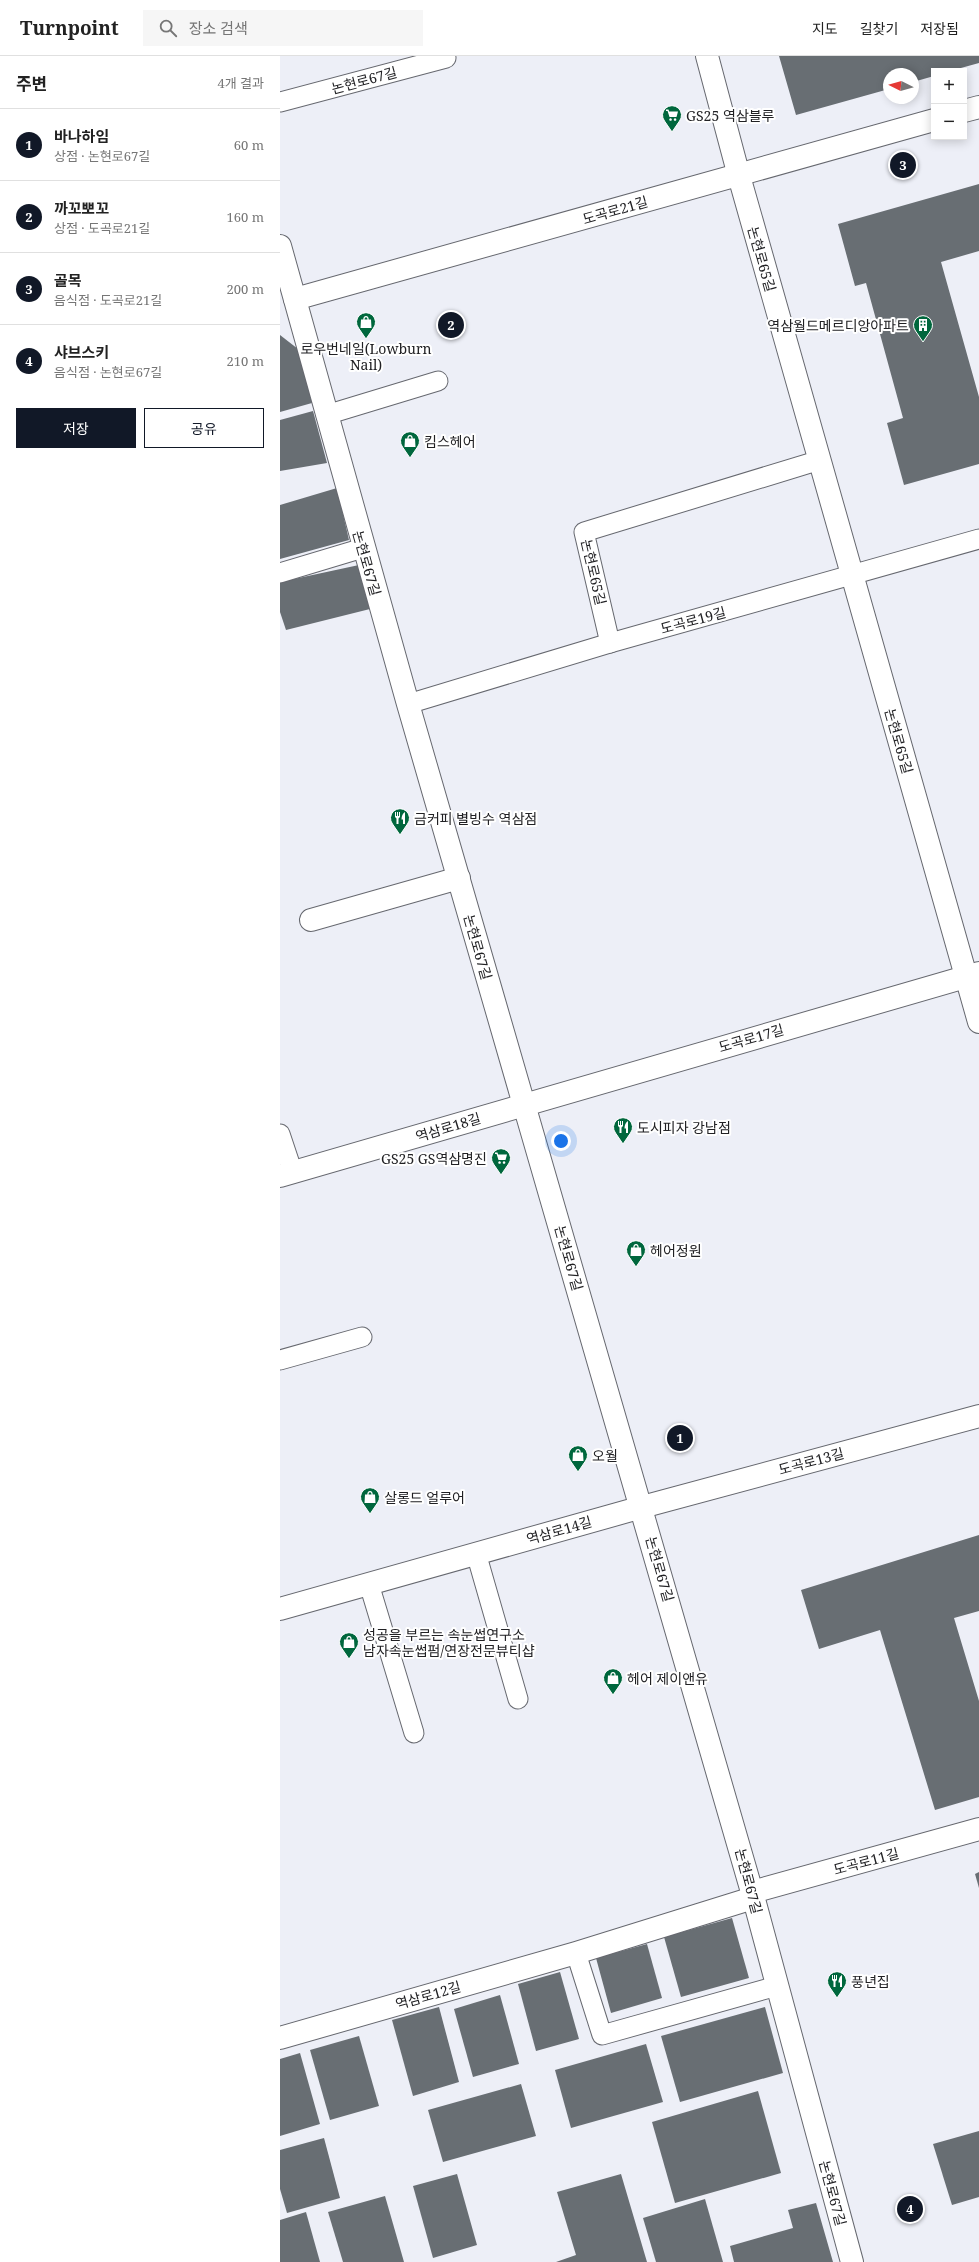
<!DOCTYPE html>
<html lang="ko">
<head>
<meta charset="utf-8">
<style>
	:root { --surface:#fff; --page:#f6f6f6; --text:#222; --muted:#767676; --line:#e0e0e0; --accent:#111827 }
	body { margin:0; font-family:"Noto Serif","Noto Sans KR",serif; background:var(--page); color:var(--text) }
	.controls { position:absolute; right:12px; top:12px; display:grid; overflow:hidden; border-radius:0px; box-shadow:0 2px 10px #0003 }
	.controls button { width:36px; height:36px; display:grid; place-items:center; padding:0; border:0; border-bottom:1px solid var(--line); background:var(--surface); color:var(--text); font:20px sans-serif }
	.compass { position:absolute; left:603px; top:12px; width:36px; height:36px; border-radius:50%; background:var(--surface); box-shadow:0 2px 10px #0003; rotate:275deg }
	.you { position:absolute; left:281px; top:1085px; width:14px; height:14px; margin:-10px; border:3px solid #fff; border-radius:50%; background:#1a73e8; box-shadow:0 0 0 6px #1a73e833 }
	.badge { display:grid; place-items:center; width:26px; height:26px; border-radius:50%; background:var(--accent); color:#fff; font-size:13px; font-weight:700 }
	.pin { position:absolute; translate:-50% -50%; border:2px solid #fff; box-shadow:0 1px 4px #0006 }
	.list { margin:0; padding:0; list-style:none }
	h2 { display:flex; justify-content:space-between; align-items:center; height:52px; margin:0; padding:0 16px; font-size:17px }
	h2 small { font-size:13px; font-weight:400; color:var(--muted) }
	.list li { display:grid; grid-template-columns:26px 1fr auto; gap:12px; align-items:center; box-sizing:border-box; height:72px; padding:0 16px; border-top:1px solid var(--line) }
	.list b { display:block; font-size:15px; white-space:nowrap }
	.list p { margin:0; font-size:13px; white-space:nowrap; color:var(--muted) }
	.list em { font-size:13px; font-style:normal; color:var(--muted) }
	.actions { display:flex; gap:8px; padding:12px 16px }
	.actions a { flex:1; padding:9px 0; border:1px solid var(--accent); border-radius:0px; text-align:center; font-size:14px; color:var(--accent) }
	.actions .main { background:var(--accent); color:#fff }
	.icon { flex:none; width:22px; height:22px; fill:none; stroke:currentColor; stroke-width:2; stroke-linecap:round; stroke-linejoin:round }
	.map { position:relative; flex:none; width:699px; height:2206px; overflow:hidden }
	header { display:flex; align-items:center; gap:24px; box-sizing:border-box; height:56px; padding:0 20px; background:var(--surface); border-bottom:1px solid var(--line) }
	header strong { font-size:19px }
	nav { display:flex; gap:22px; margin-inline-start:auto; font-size:14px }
	.search { width:280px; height:36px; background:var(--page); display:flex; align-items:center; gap:10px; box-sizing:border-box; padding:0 14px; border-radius:0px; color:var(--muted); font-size:15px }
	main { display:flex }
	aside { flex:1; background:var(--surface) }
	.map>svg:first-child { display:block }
	.building { fill:#686e73 }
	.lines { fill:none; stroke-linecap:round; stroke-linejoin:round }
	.service-casing { stroke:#66686f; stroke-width:21 }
	.minor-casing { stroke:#66686f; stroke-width:24 }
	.service { stroke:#fff; stroke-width:19 }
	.minor { stroke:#fff; stroke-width:22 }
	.labels { text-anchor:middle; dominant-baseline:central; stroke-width:4; stroke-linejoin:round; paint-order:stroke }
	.street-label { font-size:14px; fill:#212124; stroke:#fff }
	.poi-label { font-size:14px; fill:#212124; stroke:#fff; text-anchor:start }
</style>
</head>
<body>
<header>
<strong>Turnpoint</strong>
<div class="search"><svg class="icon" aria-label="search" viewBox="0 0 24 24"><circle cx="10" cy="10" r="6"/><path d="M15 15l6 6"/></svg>장소 검색</div>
<nav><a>지도</a><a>길찾기</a><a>저장됨</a></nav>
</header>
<main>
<aside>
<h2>주변<small>4개 결과</small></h2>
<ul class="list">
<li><span class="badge">1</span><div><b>바나하임</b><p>상점 · 논현로67길</p></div><em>60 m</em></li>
<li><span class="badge">2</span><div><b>까꼬뽀꼬</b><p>상점 · 도곡로21길</p></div><em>160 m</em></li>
<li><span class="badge">3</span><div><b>골목</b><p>음식점 · 도곡로21길</p></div><em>200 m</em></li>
<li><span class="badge">4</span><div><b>샤브스키</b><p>음식점 · 논현로67길</p></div><em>210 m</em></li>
</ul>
<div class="actions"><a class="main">저장</a><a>공유</a></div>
</aside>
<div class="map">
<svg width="699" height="2206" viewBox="0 0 699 2206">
	<rect width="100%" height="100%" fill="#edeff7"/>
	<g class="building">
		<path d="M 499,0 L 699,0 L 699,7 L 670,15 L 654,15 L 654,20 L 633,26 L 633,18 L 609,18 L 609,33 L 516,59 Z"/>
		<path d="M 699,128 L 699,195 L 661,206 L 699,341 L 699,408 L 624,429 L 607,367 L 623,362 L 586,227 L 575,230 L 558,168 Z"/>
		<path d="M 0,279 L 18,293 L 32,347 L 0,356 Z"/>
		<path d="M 33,355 L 47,407 L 0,415 L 0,364 Z"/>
		<path d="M 57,432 L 69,484 L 0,503 L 0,449 Z"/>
		<path d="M 79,509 L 90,553 L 6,574 L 0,556 L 0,526 Z"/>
		<path d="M 699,1479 L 699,1555 L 674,1562 L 699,1645 L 699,1741 L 655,1754 L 600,1574 L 539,1593 L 521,1534 Z"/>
		<path d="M 699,1816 L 699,1832 L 695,1818 Z"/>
		<path d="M 452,1862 L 469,1922 L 401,1941 L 384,1881 Z"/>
		<path d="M 367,1888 L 382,1942 L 331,1957 L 316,1902 Z"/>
		<path d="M 280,1916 L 299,1983 L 256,1995 L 238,1928 Z"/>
		<path d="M 220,1939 L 239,2008 L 193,2021 L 174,1953 Z"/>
		<path d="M 159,1951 L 179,2026 L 133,2040 L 112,1964 Z"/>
		<path d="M 485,1951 L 503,2017 L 400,2046 L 381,1980 Z"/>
		<path d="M 79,1980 L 99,2050 L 50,2064 L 30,1994 Z"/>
		<path d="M 366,1988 L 383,2046 L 291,2072 L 275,2014 Z"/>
		<path d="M 20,1997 L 40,2068 L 0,2080 L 0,2003 Z"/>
		<path d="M 241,2028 L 256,2080 L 163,2106 L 148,2054 Z"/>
		<path d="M 478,2035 L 501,2117 L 395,2147 L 372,2066 Z"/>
		<path d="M 699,2075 L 699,2141 L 672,2149 L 653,2088 Z"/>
		<path d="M 44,2082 L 60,2142 L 7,2157 L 0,2133 L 0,2094 Z"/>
		<path d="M 177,2118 L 197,2189 L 153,2202 L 133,2130 Z"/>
		<path d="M 341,2118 L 367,2206 L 276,2206 L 296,2199 L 277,2136 Z"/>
		<path d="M 105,2140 L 124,2206 L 63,2206 L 48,2156 Z"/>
		<path d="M 425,2143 L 443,2206 L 376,2206 L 363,2162 Z"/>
		<path d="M 536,2147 L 553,2206 L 454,2206 L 450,2190 L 513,2172 L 508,2154 Z"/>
		<path d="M 26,2156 L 40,2206 L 0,2206 L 0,2164 Z"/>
	</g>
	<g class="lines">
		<g class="service-casing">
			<g id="service">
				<path d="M 0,46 L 166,2 L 165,0"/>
				<path d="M 46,359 L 158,325"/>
				<path d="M 0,517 L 83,492"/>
				<path d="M 330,587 L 304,476 L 540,404"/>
				<path d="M 128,648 L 330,587 L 699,483"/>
				<path d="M 0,1078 L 13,1117"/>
				<path d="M 0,1304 L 82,1281"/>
				<path d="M 196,1497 L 238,1643"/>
				<path d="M 89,1528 L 134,1677"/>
				<path d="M 296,1897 L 322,1979 L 497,1930"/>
			</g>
		</g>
		<g class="minor-casing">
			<g id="minor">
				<path d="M 427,0 L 459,120 L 699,966"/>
				<path d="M 684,55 L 699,51"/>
				<path d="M 0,190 L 128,648 L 472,1836 L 572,2206"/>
				<path d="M 15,243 L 654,64"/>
				<path d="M 31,864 L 179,822"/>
				<path d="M 0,1120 L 699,917"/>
				<path d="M 0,1553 L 362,1451 L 699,1360"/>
				<path d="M 472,1836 L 699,1773"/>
				<path d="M 0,1982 L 296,1897 L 473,1842"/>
			</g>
		</g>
		<use href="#service" class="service"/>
		<use href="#minor" class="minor"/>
	</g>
	<defs>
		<g id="supermarket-pin" transform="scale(1)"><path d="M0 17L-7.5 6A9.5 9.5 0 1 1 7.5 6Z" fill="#00673d" stroke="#fff"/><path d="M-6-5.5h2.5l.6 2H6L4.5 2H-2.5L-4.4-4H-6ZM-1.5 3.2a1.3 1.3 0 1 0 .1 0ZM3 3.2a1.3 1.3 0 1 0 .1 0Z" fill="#fff"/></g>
		<g id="shop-pin" transform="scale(1)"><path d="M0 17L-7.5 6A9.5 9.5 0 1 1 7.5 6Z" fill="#00673d" stroke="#fff"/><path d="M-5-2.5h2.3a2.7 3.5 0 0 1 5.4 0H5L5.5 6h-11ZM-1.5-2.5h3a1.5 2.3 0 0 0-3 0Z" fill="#fff"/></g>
		<g id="building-pin" transform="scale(1)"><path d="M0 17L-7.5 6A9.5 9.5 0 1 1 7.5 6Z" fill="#00673d" stroke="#fff"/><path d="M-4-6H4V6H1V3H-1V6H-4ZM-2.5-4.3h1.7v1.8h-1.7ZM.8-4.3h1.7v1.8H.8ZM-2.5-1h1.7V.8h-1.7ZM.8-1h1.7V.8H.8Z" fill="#fff"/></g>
		<g id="restaurant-pin" transform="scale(1)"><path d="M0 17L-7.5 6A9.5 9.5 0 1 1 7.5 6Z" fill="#00673d" stroke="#fff"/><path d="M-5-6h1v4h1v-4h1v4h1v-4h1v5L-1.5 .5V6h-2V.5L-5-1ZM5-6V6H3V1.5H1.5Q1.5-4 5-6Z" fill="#fff"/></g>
	</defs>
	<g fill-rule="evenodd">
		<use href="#supermarket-pin" x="392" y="59"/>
		<use href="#shop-pin" x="86" y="266"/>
		<use href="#building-pin" x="643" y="269"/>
		<use href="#shop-pin" x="130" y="385"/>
		<use href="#restaurant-pin" x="120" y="762"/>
		<use href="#restaurant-pin" x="343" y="1071"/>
		<use href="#supermarket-pin" x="221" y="1102"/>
		<use href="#shop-pin" x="356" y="1194"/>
		<use href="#shop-pin" x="298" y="1399"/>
		<use href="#shop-pin" x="90" y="1441"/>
		<use href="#shop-pin" x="69" y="1586"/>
		<use href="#shop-pin" x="333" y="1622"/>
		<use href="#restaurant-pin" x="557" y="1925"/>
	</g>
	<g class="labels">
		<g class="street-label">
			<text transform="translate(84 24) rotate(-15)">논현로67길</text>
			<text transform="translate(335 154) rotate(-16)">도곡로21길</text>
			<text transform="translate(482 203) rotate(74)">논현로65길</text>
			<text transform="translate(87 507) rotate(74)">논현로67길</text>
			<text transform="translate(314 516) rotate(77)">논현로65길</text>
			<text transform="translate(413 564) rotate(-15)">도곡로19길</text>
			<text transform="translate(619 685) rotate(74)">논현로65길</text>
			<text transform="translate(198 891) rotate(74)">논현로67길</text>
			<text transform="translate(471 982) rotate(-16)">도곡로17길</text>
			<text transform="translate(168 1071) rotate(-17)">역삼로18길</text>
			<text transform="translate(289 1202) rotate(74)">논현로67길</text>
			<text transform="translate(531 1405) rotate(-15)">도곡로13길</text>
			<text transform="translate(279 1474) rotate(-16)">역삼로14길</text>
			<text transform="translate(380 1513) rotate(74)">논현로67길</text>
			<text transform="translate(586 1805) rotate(-15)">도곡로11길</text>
			<text transform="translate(469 1825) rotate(75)">논현로67길</text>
			<text transform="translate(148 1939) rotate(-16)">역삼로12길</text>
			<text transform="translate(553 2137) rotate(75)">논현로67길</text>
		</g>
		<g class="poi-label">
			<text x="406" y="59">GS25 역삼블루</text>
			<text x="629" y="269" text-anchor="end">역삼월드메르디앙아파트</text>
			<text x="86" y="292" text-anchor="middle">로우번네일(Lowburn<tspan x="86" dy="16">Nail)</tspan></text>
			<text x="144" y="385">킴스헤어</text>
			<text x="134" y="762">금커피 별빙수 역삼점</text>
			<text x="357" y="1071">도시피자 강남점</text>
			<text x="207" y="1102" text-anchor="end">GS25 GS역삼명진</text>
			<text x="370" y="1194">헤어정원</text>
			<text x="312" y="1399">오월</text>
			<text x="104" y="1441">살롱드 얼루어</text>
			<text x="83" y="1578">성공을 부르는 속눈썹연구소<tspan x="83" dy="16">남자속눈썹펌/연장전문뷰티샵</tspan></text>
			<text x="347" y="1622">헤어 제이앤유</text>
			<text x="571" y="1925">풍년집</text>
		</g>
	</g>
</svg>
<div class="controls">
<button>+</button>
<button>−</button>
</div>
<svg class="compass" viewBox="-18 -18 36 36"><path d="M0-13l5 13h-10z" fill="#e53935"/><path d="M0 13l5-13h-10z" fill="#767676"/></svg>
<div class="you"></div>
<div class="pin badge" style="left:400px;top:1382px">1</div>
<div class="pin badge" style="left:171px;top:269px">2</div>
<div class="pin badge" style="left:623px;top:109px">3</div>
<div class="pin badge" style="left:630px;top:2153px">4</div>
</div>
</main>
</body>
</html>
